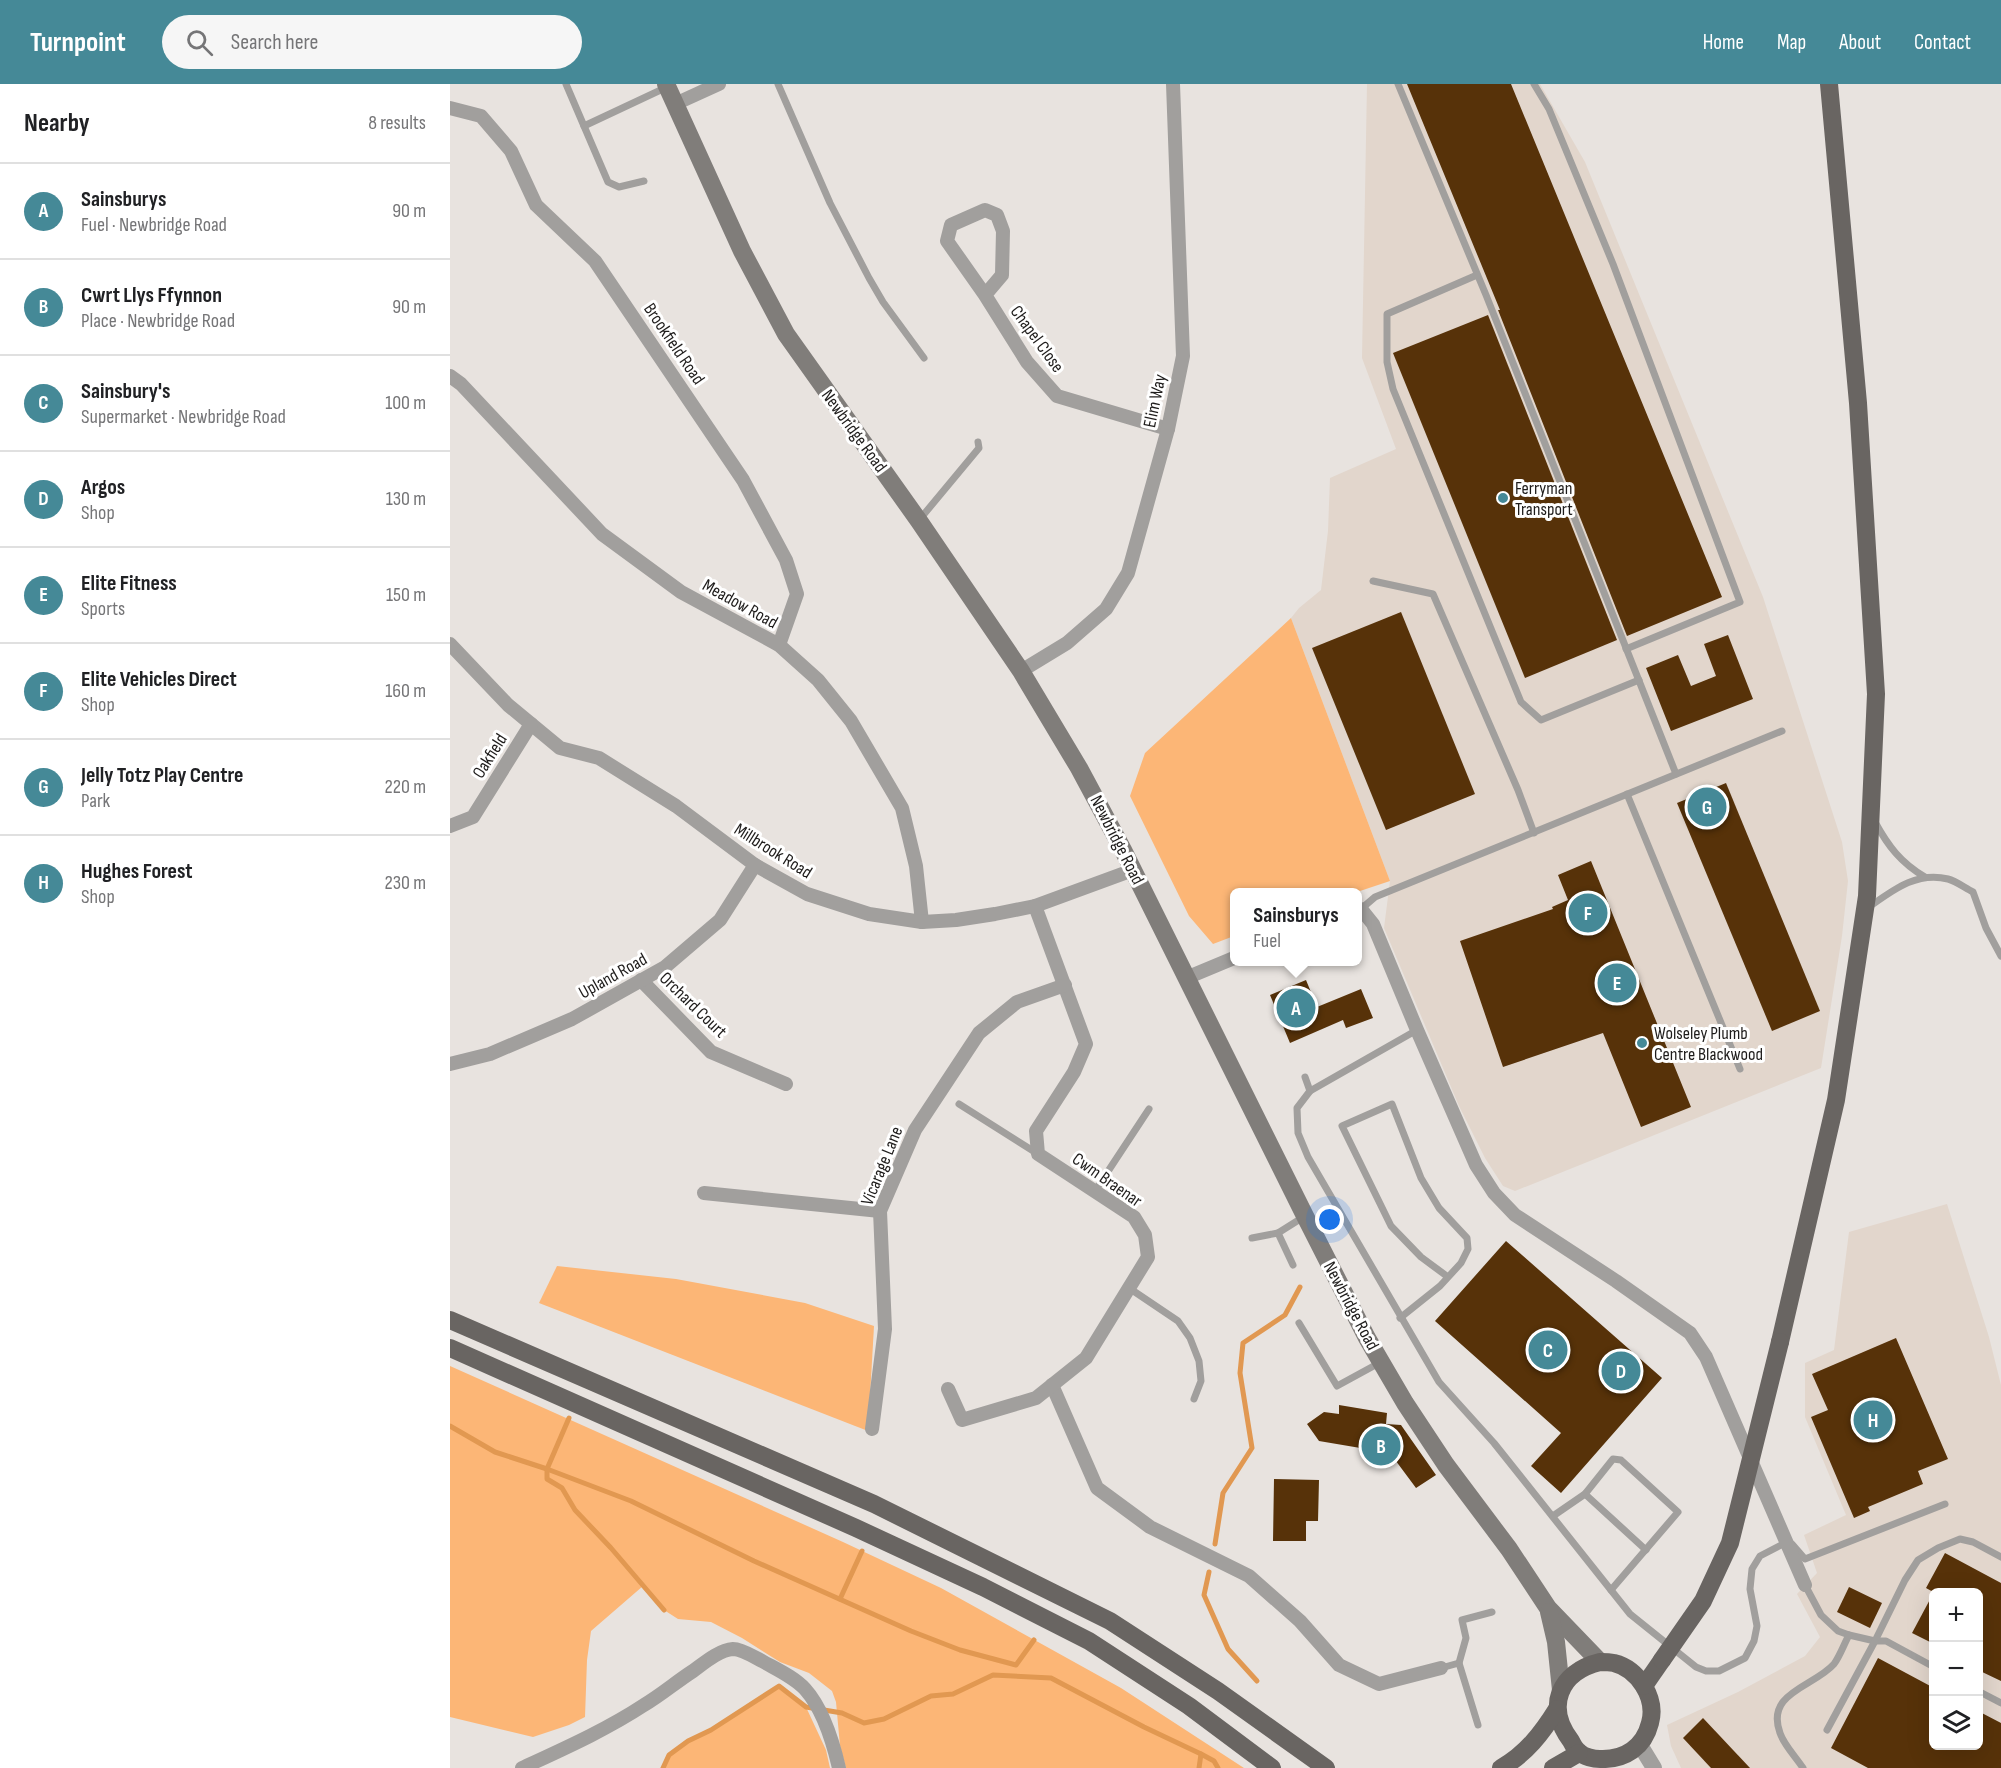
<!DOCTYPE html>
<html lang="en">
<head>
<meta charset="utf-8">
<style>
	:root { --surface:#fff; --page:#f6f6f6; --text:#202124; --muted:#757577; --line:#e0e0e0; --accent:#458997 }
	body { margin:0; font-family:"Sofia Sans Condensed",sans-serif; background:var(--page); color:var(--text) }
	.controls { position:absolute; right:18px; bottom:18px; display:grid; overflow:hidden; border-radius:9px; box-shadow:0 6px 24px #0002 }
	.controls button { width:54px; height:54px; display:grid; place-items:center; padding:0; border:0; border-bottom:2px solid var(--line); background:var(--surface); color:var(--text); font:30px sans-serif }
	.you { position:absolute; left:880px; top:1136px; width:21px; height:21px; margin:-15px; border:4px solid #fff; border-radius:50%; background:#1a73e8; box-shadow:0 0 0 9px #1a73e833 }
	.badge { display:grid; place-items:center; width:39px; height:39px; border-radius:50%; background:var(--accent); color:#fff; font-size:20px; font-weight:700 }
	.pin { position:absolute; translate:-50% -50%; border:3px solid #fff; box-shadow:0 2px 6px #0006 }
	.popup { position:absolute; left:780px; top:804px; width:132px; height:78px; box-sizing:border-box; display:grid; place-content:center; border-radius:9px; background:var(--surface); filter:drop-shadow(0 2px 4px #0005); font-size:20px; white-space:nowrap; color:var(--muted) }
	.popup b { font-size:22px; color:var(--text) }
	.popup::after { content:''; position:absolute; left:50%; top:100%; margin-left:-12px; border:12px solid transparent; border-top-color:var(--surface) }
	.list { margin:0; padding:0; list-style:none }
	h2 { display:flex; justify-content:space-between; align-items:center; height:78px; margin:0; padding:0 24px; font-size:26px }
	h2 small { font-size:20px; font-weight:400; color:var(--muted) }
	.list li { display:grid; grid-template-columns:39px 1fr auto; gap:18px; align-items:center; box-sizing:border-box; height:96px; padding:0 24px; border-top:2px solid var(--line) }
	.list b { display:block; font-size:22px; white-space:nowrap }
	.list p { margin:0; font-size:20px; white-space:nowrap; color:var(--muted) }
	.list em { font-size:20px; font-style:normal; color:var(--muted) }
	.icon { flex:none; width:33px; height:33px; fill:none; stroke:currentColor; stroke-width:2; stroke-linecap:round; stroke-linejoin:round }
	.map { position:relative; flex:none; width:1551px; height:1684px; overflow:hidden }
	header { display:flex; align-items:center; gap:36px; box-sizing:border-box; height:84px; padding:0 30px; background:var(--accent); color:#fff }
	header strong { font-size:28px }
	nav { display:flex; gap:33px; margin-inline-start:auto; font-size:21px }
	.search { width:420px; height:54px; background:var(--page); display:flex; align-items:center; gap:15px; box-sizing:border-box; padding:0 21px; border-radius:33px; color:var(--muted); font-size:22px }
	main { display:flex }
	aside { flex:1; background:var(--surface) }
	.map>svg:first-child { display:block }
	.built { fill:#e2d6cc; fill-rule:evenodd }
	.green { fill:#fcb676 }
	.lines { fill:none; stroke-linecap:round; stroke-linejoin:round }
	.stream { stroke:#e19851; stroke-width:5 }
	.building { fill:#573209 }
	.service { stroke:#a19f9d; stroke-width:7 }
	.minor { stroke:#a19f9d; stroke-width:14 }
	.tertiary { stroke:#a19f9d; stroke-width:16 }
	.secondary { stroke:#807d7a; stroke-width:18 }
	.primary { stroke:#696562; stroke-width:18 }
	.primary-bridge { stroke:#696562; stroke-width:18 }
	.poi-dot { fill:#458997; stroke:#fff; stroke-width:2 }
	.labels { text-anchor:middle; dominant-baseline:central; stroke-width:6; stroke-linejoin:round; paint-order:stroke }
	.street-label { font-size:18px; fill:#1e1c1b; stroke:#fff }
	.poi-label { font-size:18px; fill:#1e1c1b; stroke:#fff; text-anchor:start }
</style>
</head>
<body>
<header>
<strong>Turnpoint</strong>
<div class="search"><svg class="icon" aria-label="search" viewBox="0 0 24 24"><circle cx="10" cy="10" r="6"/><path d="M15 15l6 6"/></svg>Search here</div>
<nav><a>Home</a><a>Map</a><a>About</a><a>Contact</a></nav>
</header>
<main>
<aside>
<h2>Nearby<small>8 results</small></h2>
<ul class="list">
<li><span class="badge">A</span><div><b>Sainsburys</b><p>Fuel · Newbridge Road</p></div><em>90 m</em></li>
<li><span class="badge">B</span><div><b>Cwrt Llys Ffynnon</b><p>Place · Newbridge Road</p></div><em>90 m</em></li>
<li><span class="badge">C</span><div><b>Sainsbury's</b><p>Supermarket · Newbridge Road</p></div><em>100 m</em></li>
<li><span class="badge">D</span><div><b>Argos</b><p>Shop</p></div><em>130 m</em></li>
<li><span class="badge">E</span><div><b>Elite Fitness</b><p>Sports</p></div><em>150 m</em></li>
<li><span class="badge">F</span><div><b>Elite Vehicles Direct</b><p>Shop</p></div><em>160 m</em></li>
<li><span class="badge">G</span><div><b>Jelly Totz Play Centre</b><p>Park</p></div><em>220 m</em></li>
<li><span class="badge">H</span><div><b>Hughes Forest</b><p>Shop</p></div><em>230 m</em></li>
</ul>
</aside>
<div class="map">
<svg width="1551" height="1684" viewBox="0 0 1551 1684">
	<rect width="100%" height="100%" fill="#e8e3df"/>
	<g class="built">
		<path d="M 917,0 L 1090,0 L 1135,78 L 1313,513 L 1392,758 L 1398,797 L 1392,852 L 1371,984 L 1065,1107 L 1053,1102 L 1035,1074 L 1009,1022 L 934,844 L 940,797 L 841,534 L 849,524 L 871,506 L 878,447 L 880,394 L 946,365 L 912,274 Z"/>
		<path d="M 1497,1120 L 1539,1253 L 1551,1301 L 1551,1684 L 1231,1684 L 1221,1662 L 1217,1641 L 1288,1608 L 1355,1572 L 1370,1553 L 1347,1510 L 1367,1489 L 1354,1451 L 1396,1431 L 1355,1333 L 1355,1279 L 1384,1266 L 1399,1148 ZM 1484,1508 L 1528,1508 L 1528,1662 L 1484,1662 Z"/>
	</g>
	<g class="green">
		<path d="M 841,534 L 940,797 L 907,808 L 784,808 L 784,852 L 763,860 L 739,832 L 680,712 L 695,669 Z"/>
		<path d="M 107,1182 L 226,1195 L 355,1219 L 424,1242 L 418,1347 L 89,1219 Z"/>
		<path d="M 0,1282 L 393,1458 L 491,1504 L 671,1604 L 794,1684 L 396,1684 L 390,1662 L 386,1618 L 382,1607 L 359,1589 L 330,1578 L 292,1554 L 261,1538 L 228,1535 L 214,1526 L 193,1502 L 141,1547 L 137,1576 L 135,1633 L 119,1641 L 83,1653 L 0,1633 Z"/>
		<path d="M 329,1602 L 356,1623 L 376,1666 L 380,1684 L 213,1684 L 219,1671 L 238,1657 L 261,1646 Z"/>
	</g>
	<g class="lines">
		<g class="stream">
			<path d="M 119,1334 L 97,1385 L 97,1395 L 112,1404 L 125,1426 L 161,1464 L 214,1526"/>
			<path d="M 0,1342 L 45,1368 L 97,1385 L 181,1417 L 304,1477 L 461,1547 L 510,1566 L 566,1581 L 584,1556"/>
			<path d="M 765,1460 L 773,1409 L 802,1364 L 790,1289 L 793,1259 L 835,1231 L 850,1203"/>
			<path d="M 759,1488 L 754,1511 L 778,1565 L 807,1597"/>
			<path d="M 390,1515 L 412,1467"/>
			<path d="M 213,1684 L 219,1671 L 238,1657 L 261,1646 L 329,1602 L 356,1623 L 392,1629 L 414,1639 L 434,1635 L 481,1612 L 503,1610 L 543,1591 L 601,1594 L 694,1643 L 751,1670 L 764,1677 L 768,1684"/>
			<path d="M 749,1684 L 751,1670"/>
		</g>
	</g>
	<g class="building">
		<path d="M 957,0 L 1061,0 L 1272,513 L 1177,552 L 1048,226 L 1050,226 Z"/>
		<path d="M 1038,231 L 1167,556 L 1075,594 L 943,269 Z"/>
		<path d="M 951,528 L 1025,710 L 936,746 L 862,564 Z"/>
		<path d="M 1278,551 L 1303,615 L 1221,647 L 1196,584 L 1228,571 L 1241,602 L 1266,592 L 1254,560 Z"/>
		<path d="M 1276,699 L 1370,927 L 1322,947 L 1227,719 Z"/>
		<path d="M 1141,777 L 1241,1023 L 1191,1043 L 1153,949 L 1053,983 L 1010,857 L 1103,825 L 1102,823 L 1118,816 L 1108,791 Z"/>
		<path d="M 856,896 L 867,923 L 911,905 L 923,934 L 896,944 L 893,936 L 840,959 L 820,911 Z"/>
		<path d="M 1056,1157 L 1212,1294 L 1111,1409 L 1081,1382 L 1111,1349 L 985,1237 Z"/>
		<path d="M 1446,1254 L 1498,1375 L 1468,1387 L 1473,1400 L 1418,1423 L 1420,1427 L 1404,1434 L 1361,1333 L 1378,1326 L 1362,1290 Z"/>
		<path d="M 889,1321 L 937,1329 L 936,1340 L 951,1341 L 986,1391 L 966,1404 L 940,1369 L 869,1357 L 857,1340 L 874,1328 L 889,1330 Z"/>
		<path d="M 824,1395 L 869,1396 L 868,1437 L 856,1437 L 856,1457 L 823,1457 Z"/>
		<path d="M 1495,1469 L 1551,1499 L 1551,1597 L 1528,1586 L 1528,1509 L 1485,1509 L 1476,1504 Z"/>
		<path d="M 1399,1503 L 1432,1519 L 1420,1544 L 1387,1528 Z"/>
		<path d="M 1484,1508 L 1484,1560 L 1462,1549 Z"/>
		<path d="M 1428,1574 L 1484,1604 L 1484,1662 L 1528,1662 L 1528,1627 L 1551,1639 L 1551,1684 L 1418,1684 L 1381,1664 Z"/>
		<path d="M 1253,1634 L 1300,1684 L 1261,1684 L 1233,1654 Z"/>
	</g>
	<g class="lines">
		<g class="service">
			<path d="M 116,0 L 158,98 L 169,103 L 194,97"/>
			<path d="M 328,0 L 380,119 L 419,194 L 433,218 L 474,274"/>
			<path d="M 948,0 L 1036,211 L 1226,690"/>
			<path d="M 1084,0 L 1099,25 L 1163,180 L 1290,518 L 1176,565"/>
			<path d="M 134,42 L 217,3"/>
			<path d="M 1027,191 L 937,230 L 937,278 L 943,305 L 1071,618 L 1091,636 L 1189,596"/>
			<path d="M 470,435 L 529,364 L 528,358"/>
			<path d="M 923,497 L 983,510 L 1068,706 L 1084,749"/>
			<path d="M 1177,710 L 1290,985"/>
			<path d="M 1425,738 C 1438,762 1451,779 1475,793"/>
			<path d="M 1419,823 C 1443,806 1467,787 1498,795 C 1506,797 1515,804 1523,808 L 1536,844 L 1551,872"/>
			<path d="M 911,825 L 925,813 L 1332,647"/>
			<path d="M 967,946 L 860,1007 L 847,1024 L 848,1049 L 858,1073 L 989,1298 L 1044,1359 L 1180,1530 L 1246,1583 L 1256,1587 L 1269,1587 L 1295,1574 L 1304,1557 L 1307,1542 L 1300,1505 L 1302,1485 L 1310,1472 L 1335,1459 L 1342,1460 L 1355,1475 L 1495,1420"/>
			<path d="M 855,993 L 860,1007"/>
			<path d="M 509,1020 L 588,1070"/>
			<path d="M 645,1107 L 699,1025"/>
			<path d="M 828,1149 L 843,1181"/>
			<path d="M 802,1154 L 828,1149 L 855,1132"/>
			<path d="M 679,1204 L 728,1237 L 740,1254 L 749,1277 L 751,1297 L 744,1315"/>
			<path d="M 950,1234 L 990,1202 L 1011,1179 L 1018,1165 L 1017,1154 L 989,1124 L 971,1094 L 942,1020 L 892,1042 L 941,1142 L 971,1173 L 998,1193"/>
			<path d="M 849,1239 L 887,1302 L 931,1278"/>
			<path d="M 1135,1410 L 1196,1466"/>
			<path d="M 1103,1432 L 1135,1410 L 1163,1375 L 1171,1376 L 1228,1428 L 1161,1506"/>
			<path d="M 1355,1501 L 1371,1531 L 1388,1547 L 1399,1551 L 1425,1557 L 1436,1557 L 1484,1583"/>
			<path d="M 1009,1579 L 1016,1554 L 1012,1536 L 1042,1528"/>
			<path d="M 991,1584 L 1009,1579 L 1028,1641"/>
			<path d="M 1528,1607 L 1551,1619"/>
			<path d="M 1377,1646 L 1425,1557 L 1455,1496 L 1468,1476 L 1488,1464 L 1510,1455 L 1523,1458 L 1551,1473"/>
			<path d="M 1353,1684 C 1346,1673 1334,1661 1330,1649 C 1315,1608 1364,1603 1384,1580 C 1390,1572 1394,1560 1399,1551"/>
		</g>
		<g class="minor">
			<path d="M 225,20 L 269,0"/>
			<path d="M 0,24 L 31,32 L 61,67 L 86,121 L 145,177 L 293,396 L 336,476 L 347,510 L 329,561"/>
			<path d="M 535,211 L 552,191 L 553,147 L 547,131 L 535,126 L 501,141 L 497,157 L 535,211 L 577,278 L 607,312 L 718,345"/>
			<path d="M 0,292 L 11,300 L 152,450 L 231,508 L 329,561 L 368,596 L 401,637 L 452,724 L 466,782 L 472,838"/>
			<path d="M 0,560 L 58,621 L 110,664 L 149,674 L 226,722 L 305,781 L 357,810 L 419,830 L 472,838 L 506,836 L 545,830 L 585,822 L 683,786"/>
			<path d="M 571,587 L 617,559 L 656,525 L 678,489 L 718,345 L 733,272 L 723,0"/>
			<path d="M 0,742 L 23,733 L 81,640"/>
			<path d="M 908,825 L 911,825 L 923,840 L 967,946 L 1026,1081 L 1044,1109 L 1065,1131 L 1166,1197 L 1240,1249 L 1256,1273 L 1355,1501"/>
			<path d="M 736,894 L 784,874"/>
			<path d="M 191,896 L 261,968 L 336,1000"/>
			<path d="M 0,980 L 40,970 L 122,935 L 215,883 L 270,836 L 305,781"/>
			<path d="M 254,1109 L 430,1127"/>
			<path d="M 602,1301 L 647,1404 L 700,1443 L 799,1492 L 850,1537 L 889,1581 L 929,1600 L 991,1584"/>
			<path d="M 498,1305 L 512,1336 L 586,1314 L 636,1274 L 698,1173 L 695,1151 L 684,1133 L 588,1070 L 586,1047 L 624,988 L 636,960 L 585,822"/>
			<path d="M 422,1345 L 435,1245 L 430,1127 L 465,1046 L 529,949 L 567,918 L 615,901"/>
			<path d="M 72,1684 C 113,1665 156,1646 194,1621 C 211,1611 226,1598 243,1587 C 254,1579 269,1566 283,1565 C 292,1565 304,1573 312,1577 C 326,1585 344,1593 355,1605 C 373,1625 383,1658 389,1684"/>
		</g>
		<path class="tertiary" d="M 1190,1661 L 1204,1684"/>
		<g class="secondary">
			<path d="M 216,0 L 292,167 L 336,250 L 469,437 L 571,587 L 629,684 L 673,766 L 855,1132 L 917,1254 L 955,1319 L 996,1381 L 1059,1465 L 1098,1524 L 1150,1578"/>
			<path d="M 1099,1528 L 1106,1558 L 1111,1606"/>
		</g>
		<g class="primary">
			<path d="M 0,1236 L 424,1420 L 660,1537 L 768,1607 L 876,1684"/>
			<path d="M 1330,1258 L 1386,1016 L 1417,812 L 1426,610 L 1408,319 L 1379,0"/>
			<path d="M 0,1264 L 406,1444 L 533,1503 L 639,1557 L 739,1622 L 822,1684"/>
			<path d="M 1150,1578 C 1154,1578 1159,1578 1164,1579 C 1188,1585 1207,1614 1200,1639 C 1194,1663 1175,1676 1150,1675 C 1144,1675 1134,1673 1129,1668 C 1126,1666 1123,1661 1121,1657 C 1095,1623 1109,1588 1150,1578 Z"/>
			<path d="M 1194,1602 L 1212,1576"/>
			<path d="M 1051,1684 C 1076,1670 1092,1649 1107,1625"/>
			<path d="M 1103,1684 L 1129,1669"/>
		</g>
		<path class="primary-bridge" d="M 1212,1576 L 1253,1517 L 1280,1459 L 1330,1258"/>
	</g>
	<g class="poi-dot">
		<circle cx="1053" cy="414" r="6"/>
		<circle cx="1192" cy="959" r="6"/>
	</g>
	<g class="labels">
		<g class="street-label">
			<text transform="translate(587 255) rotate(54)">Chapel Close</text>
			<text transform="translate(224 260) rotate(56)">Brookfield Road</text>
			<text transform="translate(705 317) rotate(-78)">Elim Way</text>
			<text transform="translate(404 347) rotate(54)">Newbridge Road</text>
			<text transform="translate(290 520) rotate(29)">Meadow Road</text>
			<text transform="translate(40 672) rotate(-58)">Oakfield</text>
			<text transform="translate(667 756) rotate(63)">Newbridge Road</text>
			<text transform="translate(323 767) rotate(32)">Millbrook Road</text>
			<text transform="translate(163 892) rotate(-29)">Upland Road</text>
			<text transform="translate(243 921) rotate(44)">Orchard Court</text>
			<text transform="translate(432 1082) rotate(-68)">Vicarage Lane</text>
			<text transform="translate(657 1096) rotate(35)">Cwm Braenar</text>
			<text transform="translate(901 1222) rotate(62)">Newbridge Road</text>
		</g>
		<g class="poi-label">
			<text x="1065" y="404">Ferryman<tspan x="1065" dy="21">Transport</tspan></text>
			<text x="1204" y="949">Wolseley Plumb<tspan x="1204" dy="21">Centre Blackwood</tspan></text>
		</g>
	</g>
</svg>
<div class="controls">
<button>+</button>
<button>−</button>
<button><svg class="icon" aria-label="layers" viewBox="0 0 24 24"><path d="M12 4l9 5-9 5-9-5zM3 14l9 5 9-5"/></svg></button>
</div>
<div class="you"></div>
<div class="pin badge" style="left:846px;top:924px">A</div>
<div class="popup"><b>Sainsburys</b>Fuel</div>
<div class="pin badge" style="left:931px;top:1362px">B</div>
<div class="pin badge" style="left:1098px;top:1266px">C</div>
<div class="pin badge" style="left:1171px;top:1287px">D</div>
<div class="pin badge" style="left:1167px;top:899px">E</div>
<div class="pin badge" style="left:1138px;top:829px">F</div>
<div class="pin badge" style="left:1257px;top:723px">G</div>
<div class="pin badge" style="left:1423px;top:1336px">H</div>
</div>
</main>
</body>
</html>
